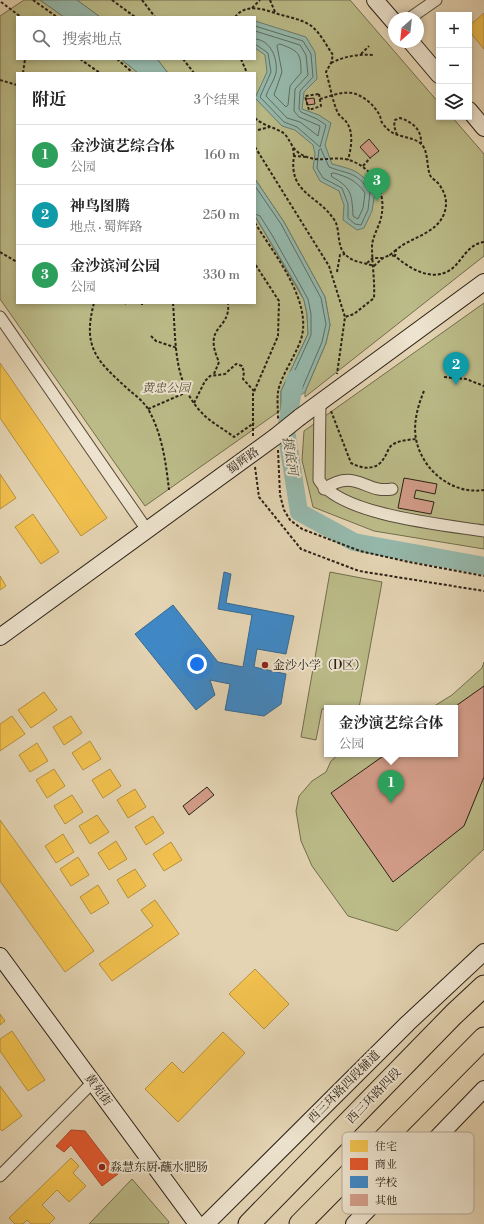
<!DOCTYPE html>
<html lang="zh">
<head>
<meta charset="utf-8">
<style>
	:root { --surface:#fff; --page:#f2f2f2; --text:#222; --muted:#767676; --line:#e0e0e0; --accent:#8f2418 }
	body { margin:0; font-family:"Libre Bodoni","Noto Serif SC",serif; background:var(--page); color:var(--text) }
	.controls { position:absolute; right:12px; top:12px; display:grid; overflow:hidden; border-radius:0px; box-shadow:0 2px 6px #0003 }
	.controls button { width:36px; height:36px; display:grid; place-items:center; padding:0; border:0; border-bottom:1px solid var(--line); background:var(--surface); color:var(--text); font:20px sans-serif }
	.compass { position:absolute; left:388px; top:12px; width:36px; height:36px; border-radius:50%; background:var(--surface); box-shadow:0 2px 6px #0003; rotate:207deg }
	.you { position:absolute; left:197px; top:664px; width:14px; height:14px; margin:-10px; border:3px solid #fff; border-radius:50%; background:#1a73e8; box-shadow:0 0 0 6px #1a73e833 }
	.badge { display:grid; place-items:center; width:26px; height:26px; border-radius:50%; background:var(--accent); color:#fff; font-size:13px; font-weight:700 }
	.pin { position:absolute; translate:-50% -33px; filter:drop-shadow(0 1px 2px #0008) }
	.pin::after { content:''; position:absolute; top:21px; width:14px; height:12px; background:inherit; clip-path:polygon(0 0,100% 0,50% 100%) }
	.popup { position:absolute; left:324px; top:705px; width:134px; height:52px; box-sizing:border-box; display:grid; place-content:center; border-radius:0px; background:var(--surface); filter:drop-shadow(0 1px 3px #0005); font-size:13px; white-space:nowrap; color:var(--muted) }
	.popup b { font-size:15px; color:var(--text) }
	.popup::after { content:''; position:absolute; left:50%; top:100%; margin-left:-8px; border:8px solid transparent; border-top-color:var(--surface) }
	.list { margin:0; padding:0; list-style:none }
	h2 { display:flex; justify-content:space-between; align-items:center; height:52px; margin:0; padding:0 16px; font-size:17px }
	h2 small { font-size:13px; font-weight:400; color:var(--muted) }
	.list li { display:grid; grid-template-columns:26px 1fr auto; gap:12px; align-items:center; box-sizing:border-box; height:60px; padding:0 16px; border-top:1px solid var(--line) }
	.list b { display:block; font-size:15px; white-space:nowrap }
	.list p { margin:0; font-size:13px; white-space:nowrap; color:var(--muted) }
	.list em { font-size:13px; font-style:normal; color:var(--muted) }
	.icon { flex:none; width:22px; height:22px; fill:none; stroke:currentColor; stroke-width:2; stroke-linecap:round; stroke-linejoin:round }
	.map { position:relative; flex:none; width:484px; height:1224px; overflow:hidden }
	.search { position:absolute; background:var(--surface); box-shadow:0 2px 6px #0003; left:16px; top:16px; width:240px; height:44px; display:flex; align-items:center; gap:10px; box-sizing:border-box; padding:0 14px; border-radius:0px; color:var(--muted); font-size:15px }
	.panel { position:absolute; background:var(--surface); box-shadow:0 2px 6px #0003; left:16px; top:72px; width:240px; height:232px; border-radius:0px }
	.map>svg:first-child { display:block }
	.green { fill:#bb8; stroke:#726e4e }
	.water { fill:#95b8ab; stroke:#6a7b6f }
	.homes { fill:#f2c14e; stroke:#b6913d }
	.shops { fill:#e4572e; stroke:#ac4626 }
	.schools { fill:#3f88c5; stroke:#386990 }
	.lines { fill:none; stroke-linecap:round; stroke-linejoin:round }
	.shore { stroke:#5f6c60; stroke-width:1 }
	.river { stroke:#95b8ab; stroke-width:18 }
	.building { fill:#d39d89; stroke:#292015 }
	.street-casing { stroke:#584d3c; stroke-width:13 }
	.secondary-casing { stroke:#292015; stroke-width:18 }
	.highway-casing { stroke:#292015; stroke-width:23 }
	.path { stroke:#292015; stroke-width:2; stroke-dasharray:3 2; stroke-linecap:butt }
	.street { stroke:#ede3ce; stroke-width:11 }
	.secondary { stroke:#ede3ce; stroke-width:16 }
	.highway { stroke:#e4d4b3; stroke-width:21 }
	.secondary-bridge-casing { stroke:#292015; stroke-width:18; stroke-linecap:butt }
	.secondary-bridge { stroke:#ede3ce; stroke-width:16 }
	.poi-dot { fill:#8f2418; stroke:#ede3ce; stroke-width:1.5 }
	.labels { text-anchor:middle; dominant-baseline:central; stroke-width:4; stroke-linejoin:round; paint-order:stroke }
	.park-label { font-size:12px; font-style:italic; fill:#554e38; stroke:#ede3ce }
	.street-label { font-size:12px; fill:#292015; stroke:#ede3ce }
	.poi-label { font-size:12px; fill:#292015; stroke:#ede3ce; text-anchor:start }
	.water-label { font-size:13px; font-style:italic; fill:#494e42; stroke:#ede3ce }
	.key { fill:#ede3ce; stroke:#b2a896; stroke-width:1 }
	.key-label { font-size:11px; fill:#292015 }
</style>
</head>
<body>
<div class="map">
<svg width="484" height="1224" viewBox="0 0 484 1224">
	<rect width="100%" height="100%" fill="#e4d4b3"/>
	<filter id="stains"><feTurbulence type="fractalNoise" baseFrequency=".005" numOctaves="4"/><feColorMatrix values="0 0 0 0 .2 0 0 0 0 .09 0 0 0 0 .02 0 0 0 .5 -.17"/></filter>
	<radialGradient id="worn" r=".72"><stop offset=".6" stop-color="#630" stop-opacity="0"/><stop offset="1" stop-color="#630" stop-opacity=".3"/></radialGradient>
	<g class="green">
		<path d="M 24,0 L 40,0 L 64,17 L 17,17 L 17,59 L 121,59 L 138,73 L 17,73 L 17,303 L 255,303 L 255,216 L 304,300 L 307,314 L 308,334 L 281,391 L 281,410 L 145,506 L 0,299 L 0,16 Z"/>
		<path d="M 77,0 L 350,0 L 439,103 L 439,117 L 452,117 L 484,154 L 484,256 L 305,397 L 305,392 L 326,343 L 330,325 L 325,297 L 284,222 L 255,179 L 255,73 L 168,73 L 157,59 L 255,59 L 255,17 L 100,17 Z"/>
		<path d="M 484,303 L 484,549 L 374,531 L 313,507 L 302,460 L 304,431 Z"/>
		<path d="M 330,572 L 382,582 L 359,708 L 322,709 L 316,740 L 301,737 Z"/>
		<path d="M 484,662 L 484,849 L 397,931 L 348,916 L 312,866 L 301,841 L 296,811 L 299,796 L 312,781 L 326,772 L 331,761 L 339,754 L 455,754 L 455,708 L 431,708 L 452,695 L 482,668 Z"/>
		<path d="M 132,1179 L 169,1222 L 168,1224 L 89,1224 Z"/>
	</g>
	<g class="water">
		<path d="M 40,0 L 77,0 L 100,17 L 64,17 Z"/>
		<path d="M 255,21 L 306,37 L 315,52 L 317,79 L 304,92 L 302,109 L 319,115 L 331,123 L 325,145 L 332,164 C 355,170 361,171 375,192 L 372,211 L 364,228 L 357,230 L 343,220 L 344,205 L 339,191 L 320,181 L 313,168 L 315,154 L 313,145 L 295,130 L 282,126 L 255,98 L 267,72 L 265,55 L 255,48 Z"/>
		<path d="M 121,59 L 157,59 L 168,73 L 138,73 Z"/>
		<path d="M 255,179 L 284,222 L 325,297 L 330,325 L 326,343 L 305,392 L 281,410 L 281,391 L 308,334 L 307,314 L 304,300 L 298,288 L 255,216 Z"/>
	</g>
	<g class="homes">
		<path d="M 484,13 L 484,49 L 469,31 L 469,26 Z"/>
		<path d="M 0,363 L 107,518 L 81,536 L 0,418 Z"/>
		<path d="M 0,474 L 16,498 L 0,509 Z"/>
		<path d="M 33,514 L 59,552 L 41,564 L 15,527 Z"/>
		<path d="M 0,576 L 6,586 L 0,590 Z"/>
		<path d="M 44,692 L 57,710 L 31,728 L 18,710 Z"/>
		<path d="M 12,716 L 25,734 L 0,751 L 0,724 Z"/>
		<path d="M 71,716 L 82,733 L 64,745 L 53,727 Z"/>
		<path d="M 90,741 L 101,759 L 83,770 L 72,753 Z"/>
		<path d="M 37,743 L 48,761 L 30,772 L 19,755 Z"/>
		<path d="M 54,769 L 65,786 L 47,798 L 36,780 Z"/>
		<path d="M 110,769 L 121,786 L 103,798 L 92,780 Z"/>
		<path d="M 135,789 L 146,807 L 128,818 L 117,800 Z"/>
		<path d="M 72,795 L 83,812 L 65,824 L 54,806 Z"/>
		<path d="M 97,815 L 109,832 L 90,844 L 79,826 Z"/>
		<path d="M 153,816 L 164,833 L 146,845 L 135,827 Z"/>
		<path d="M 0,820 L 94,951 L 65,972 L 0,881 Z"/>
		<path d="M 63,834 L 74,852 L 56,863 L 45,846 Z"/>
		<path d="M 116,841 L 127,859 L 109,870 L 98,853 Z"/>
		<path d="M 171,842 L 182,860 L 164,871 L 153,854 Z"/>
		<path d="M 78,857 L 89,875 L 71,886 L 60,869 Z"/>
		<path d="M 135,869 L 146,886 L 128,898 L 117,880 Z"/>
		<path d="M 98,885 L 109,903 L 91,914 L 80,897 Z"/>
		<path d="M 155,900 L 179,934 L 112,981 L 99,964 L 153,926 L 141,910 Z"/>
		<path d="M 255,969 L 289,1004 L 264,1029 L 229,994 Z"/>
		<path d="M 0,1014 L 5,1021 L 0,1025 Z"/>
		<path d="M 12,1031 L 45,1080 L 28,1091 L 0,1051 L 0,1039 Z"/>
		<path d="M 223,1032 L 245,1053 L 178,1122 L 145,1089 L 172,1062 L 183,1073 Z"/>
		<path d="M 0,1086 L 22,1116 L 2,1131 L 0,1129 Z"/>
		<path d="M 71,1158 L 79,1166 L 73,1173 L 86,1186 L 69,1202 L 57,1190 L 42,1205 L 55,1218 L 49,1224 L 31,1224 L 27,1220 L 23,1224 L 15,1224 L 9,1218 Z"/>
	</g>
	<path class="shops" d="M 71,1130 L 85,1131 L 118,1174 L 102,1186 L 71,1145 L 64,1152 L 56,1146 Z"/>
	<path class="schools" d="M 224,572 L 231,574 L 226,603 L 294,616 L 286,654 L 257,649 L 254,667 L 286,674 L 281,704 L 264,716 L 225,710 L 230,684 L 210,680 L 215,695 L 196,710 L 135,634 L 173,605 L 218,662 L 243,667 L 252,615 L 218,609 Z"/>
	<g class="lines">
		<g class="shore">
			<path d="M 255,26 L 303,41 L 311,54 L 313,77 L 300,91 L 299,109 L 301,112 L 317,119 L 326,125 L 320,147 L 297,127 L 284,122 L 260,97 L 271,72 L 268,53 L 255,44"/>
			<path d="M 255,31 L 300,45 L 306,55 L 308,75 L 295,89 L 294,111 L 299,117 L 320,126 L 318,136 L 300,122 L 287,118 L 266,96 C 268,89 274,81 276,73 C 278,59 271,40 255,39"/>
			<path d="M 280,44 C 299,51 301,53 301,73 L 290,86 L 288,105 L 286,107 L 274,95 L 282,72 L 277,46 Z"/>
			<path d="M 321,149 L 329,167 C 350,175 356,171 370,192 L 368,210 L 361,225 L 355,224 L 348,218 L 348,204 L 342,188 L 323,178 L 317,168 L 319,150 Z"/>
			<path d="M 334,173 C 348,177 357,181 365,193 L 363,208 L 358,219 L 353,216 C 352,194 351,187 332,177 L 331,174 Z"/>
			<path d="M 255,186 L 281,224 L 321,298 L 326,324 L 322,342 L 302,389 L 287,400 L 285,399 L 285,392 L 311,335 L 311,314 L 308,299 L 272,235 L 260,216 L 255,214"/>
		</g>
		<path class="river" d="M 295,379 L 286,430 L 299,512 L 354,542 L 484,566"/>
	</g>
	<g class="building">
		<path d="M 314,98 L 315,104 L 307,105 L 306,99 Z"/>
		<path d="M 369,139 L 379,151 L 370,158 L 360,147 Z"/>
		<path d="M 404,478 L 437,484 L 435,494 L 416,490 L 414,498 L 434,502 L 431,514 L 398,508 Z"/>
		<path d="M 484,686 L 484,777 L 464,826 L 393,882 L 331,793 L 386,754 L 455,754 L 455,708 L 453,708 Z"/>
		<path d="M 207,787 L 214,795 L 189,815 L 183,806 Z"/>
	</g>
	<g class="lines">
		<g class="street-casing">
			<g id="street">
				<path d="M 410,18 L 436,0"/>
				<path d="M 0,317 L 147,530"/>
				<path d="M 320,403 L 319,480 C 340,515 445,525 484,531"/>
				<path d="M 324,489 C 356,467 365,494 392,489"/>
				<path d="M 0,1176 L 92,1083"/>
			</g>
		</g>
		<g class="secondary-casing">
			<g id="secondary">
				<path d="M 375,0 L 394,22"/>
				<path d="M 411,42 L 439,75"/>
				<path d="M 469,110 L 484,128"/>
				<path d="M 300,417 L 484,282"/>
				<path d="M 0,637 L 275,437"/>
				<path d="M 0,956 L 197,1224"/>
				<path d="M 206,1224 L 408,1023 L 484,952"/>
				<path d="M 354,1224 L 484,1089"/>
			</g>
		</g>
		<g class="highway-casing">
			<g id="highway">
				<path d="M 249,1224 L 454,1014 L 484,986"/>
				<path d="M 300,1224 L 484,1038"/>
			</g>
		</g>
		<g class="path">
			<path d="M 33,0 L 57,17"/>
			<path d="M 112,0 L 135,17"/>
			<path d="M 142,0 L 155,17"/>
			<path d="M 270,0 L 275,12"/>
			<path d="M 1,2 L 21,17"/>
			<path d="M 252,8 L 260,0"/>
			<path d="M 235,17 C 246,3 263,9 278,14 C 289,17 300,19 310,25 C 320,32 326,45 333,55 L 331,63 L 326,72 C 330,85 332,99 337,111 C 339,117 345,119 347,123 C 354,133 351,149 348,160"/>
			<path d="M 361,54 L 369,46"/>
			<path d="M 80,59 L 100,73"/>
			<path d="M 117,59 L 133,73"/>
			<path d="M 183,59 L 194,73"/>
			<path d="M 241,59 L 247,73"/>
			<path d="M 331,63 C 345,56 359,54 374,55"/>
			<path d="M 23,73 L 25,59"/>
			<path d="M 0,80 L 17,85"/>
			<path d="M 319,94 L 321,106 L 309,110 L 305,96 Z"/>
			<path d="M 320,99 C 331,96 345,90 356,94 C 366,98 375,106 380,116 C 381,119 381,122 383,124 C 395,140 408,134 420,143 C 429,150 426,165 430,175 C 431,178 435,180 438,183 C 446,193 448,203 444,214 C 436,234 411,237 396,250 L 395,256 C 411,270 437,285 456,265 C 464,256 470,244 484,242"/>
			<path d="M 255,118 C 262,125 273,127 282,132 C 289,136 291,148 299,153 C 317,165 332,155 349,160 C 374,168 387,193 381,218 C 379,227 372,237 372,247 C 372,264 375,281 374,298 L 354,314 L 345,317"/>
			<path d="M 258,130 L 270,127"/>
			<path d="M 397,135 L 394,126 L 395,120 L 400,118 C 412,122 422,129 421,144"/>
			<path d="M 255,147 L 329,266 L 345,317 L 337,374"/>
			<path d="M 293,148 L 294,156"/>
			<path d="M 306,157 L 294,156 C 288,194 319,195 335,221 C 340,230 337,245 344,253 C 352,263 363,262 374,266 L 383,258 L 390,255"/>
			<path d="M 363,166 L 370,158"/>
			<path d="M 255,223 C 274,254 315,304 300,342 C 295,356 280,378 278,392 C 277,400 278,410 278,419"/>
			<path d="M 0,252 L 17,262"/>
			<path d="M 395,256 L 390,255 L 396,250"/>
			<path d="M 367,263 L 373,258 L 382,258"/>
			<path d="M 337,272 L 340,255 L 345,254"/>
			<path d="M 94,303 C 82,348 97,361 129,390 C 135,395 144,402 148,409 C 162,433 166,463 169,490"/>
			<path d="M 125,303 L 126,304"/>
			<path d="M 173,303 C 176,342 173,383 202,413 C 210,422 224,429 234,437 L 254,423"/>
			<path d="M 142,305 L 142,303"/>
			<path d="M 151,336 L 156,341 L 177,348"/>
			<path d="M 214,374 L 219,362 C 202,324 231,331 228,303"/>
			<path d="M 444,377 L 466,379 L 484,386"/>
			<path d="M 424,391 C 418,405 413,423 416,439 C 422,470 452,495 484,490"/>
			<path d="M 194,403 L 205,381 L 210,376 L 225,374 L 236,364 L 242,366 L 244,372 L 243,379 L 254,391"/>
			<path d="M 148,409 L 187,392"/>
			<path d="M 331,411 L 351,463 C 362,469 377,471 384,458 C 387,454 388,448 392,445 C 399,440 408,440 416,439"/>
			<path d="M 253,436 L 253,394 L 278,336 L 279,301 L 255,264"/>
			<path d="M 278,450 L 280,495 L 284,510 L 290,520 L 302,529 L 360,551 L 409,562 L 484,576"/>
			<path d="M 255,467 L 259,497 L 301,549 L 359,571 L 484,591"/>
		</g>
		<use href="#street" class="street"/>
		<use href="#secondary" class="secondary"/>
		<use href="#highway" class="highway"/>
		<g class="secondary-bridge-casing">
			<path id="secondary-bridge" d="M 275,437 L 300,417"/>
		</g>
		<use href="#secondary-bridge" class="secondary-bridge"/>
	</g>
	<g class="poi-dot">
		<circle cx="265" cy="665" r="4"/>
		<circle cx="102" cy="1167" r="4"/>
	</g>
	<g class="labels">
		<g class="park-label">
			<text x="166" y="388">黄忠公园</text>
		</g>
		<g class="street-label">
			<text transform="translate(243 461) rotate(-36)">蜀辉路</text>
			<text transform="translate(344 1087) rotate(-45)">西三环路四段辅道</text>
			<text transform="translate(98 1090) rotate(54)">黄苑街</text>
			<text transform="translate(374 1096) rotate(-46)">西三环路四段</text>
		</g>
		<g class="poi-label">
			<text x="273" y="665">金沙小学（D区）</text>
			<text x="110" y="1167">淼慧东厨·蘸水肥肠</text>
		</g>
		<g class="water-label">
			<text transform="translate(290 456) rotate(81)">摸底河</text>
		</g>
	</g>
	<rect x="342" y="1132" width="132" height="82" rx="6" class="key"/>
	<rect x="350" y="1140" width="18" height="12" fill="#f2c14e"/>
	<rect x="350" y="1158" width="18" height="12" fill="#e4572e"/>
	<rect x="350" y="1176" width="18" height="12" fill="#3f88c5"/>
	<rect x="350" y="1194" width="18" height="12" fill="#d39d89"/>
	<g class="key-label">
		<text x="375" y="1150">住宅</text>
		<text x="375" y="1168">商业</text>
		<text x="375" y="1186">学校</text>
		<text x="375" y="1204">其他</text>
	</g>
	<rect width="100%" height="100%" filter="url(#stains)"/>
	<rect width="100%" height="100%" fill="url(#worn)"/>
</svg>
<div class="controls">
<button>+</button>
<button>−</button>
<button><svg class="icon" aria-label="layers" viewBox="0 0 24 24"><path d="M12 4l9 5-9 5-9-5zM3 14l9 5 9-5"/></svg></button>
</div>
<svg class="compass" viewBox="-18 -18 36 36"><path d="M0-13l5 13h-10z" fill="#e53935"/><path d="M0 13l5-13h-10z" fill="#767676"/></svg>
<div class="you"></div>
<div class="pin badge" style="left:391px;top:803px;background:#2e9e5b">1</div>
<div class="popup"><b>金沙演艺综合体</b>公园</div>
<div class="pin badge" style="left:456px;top:385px;background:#0f9aa8">2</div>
<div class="pin badge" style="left:377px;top:201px;background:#2e9e5b">3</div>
<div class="search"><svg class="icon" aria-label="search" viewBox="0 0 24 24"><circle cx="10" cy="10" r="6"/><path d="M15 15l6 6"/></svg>搜索地点</div>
<section class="panel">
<h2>附近<small>3个结果</small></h2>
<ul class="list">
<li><span class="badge" style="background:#2e9e5b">1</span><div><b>金沙演艺综合体</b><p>公园</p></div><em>160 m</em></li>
<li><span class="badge" style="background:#0f9aa8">2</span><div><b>神鸟图腾</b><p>地点 · 蜀辉路</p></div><em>250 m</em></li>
<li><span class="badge" style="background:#2e9e5b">3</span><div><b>金沙滨河公园</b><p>公园</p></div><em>330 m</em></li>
</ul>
</section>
</div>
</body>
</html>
